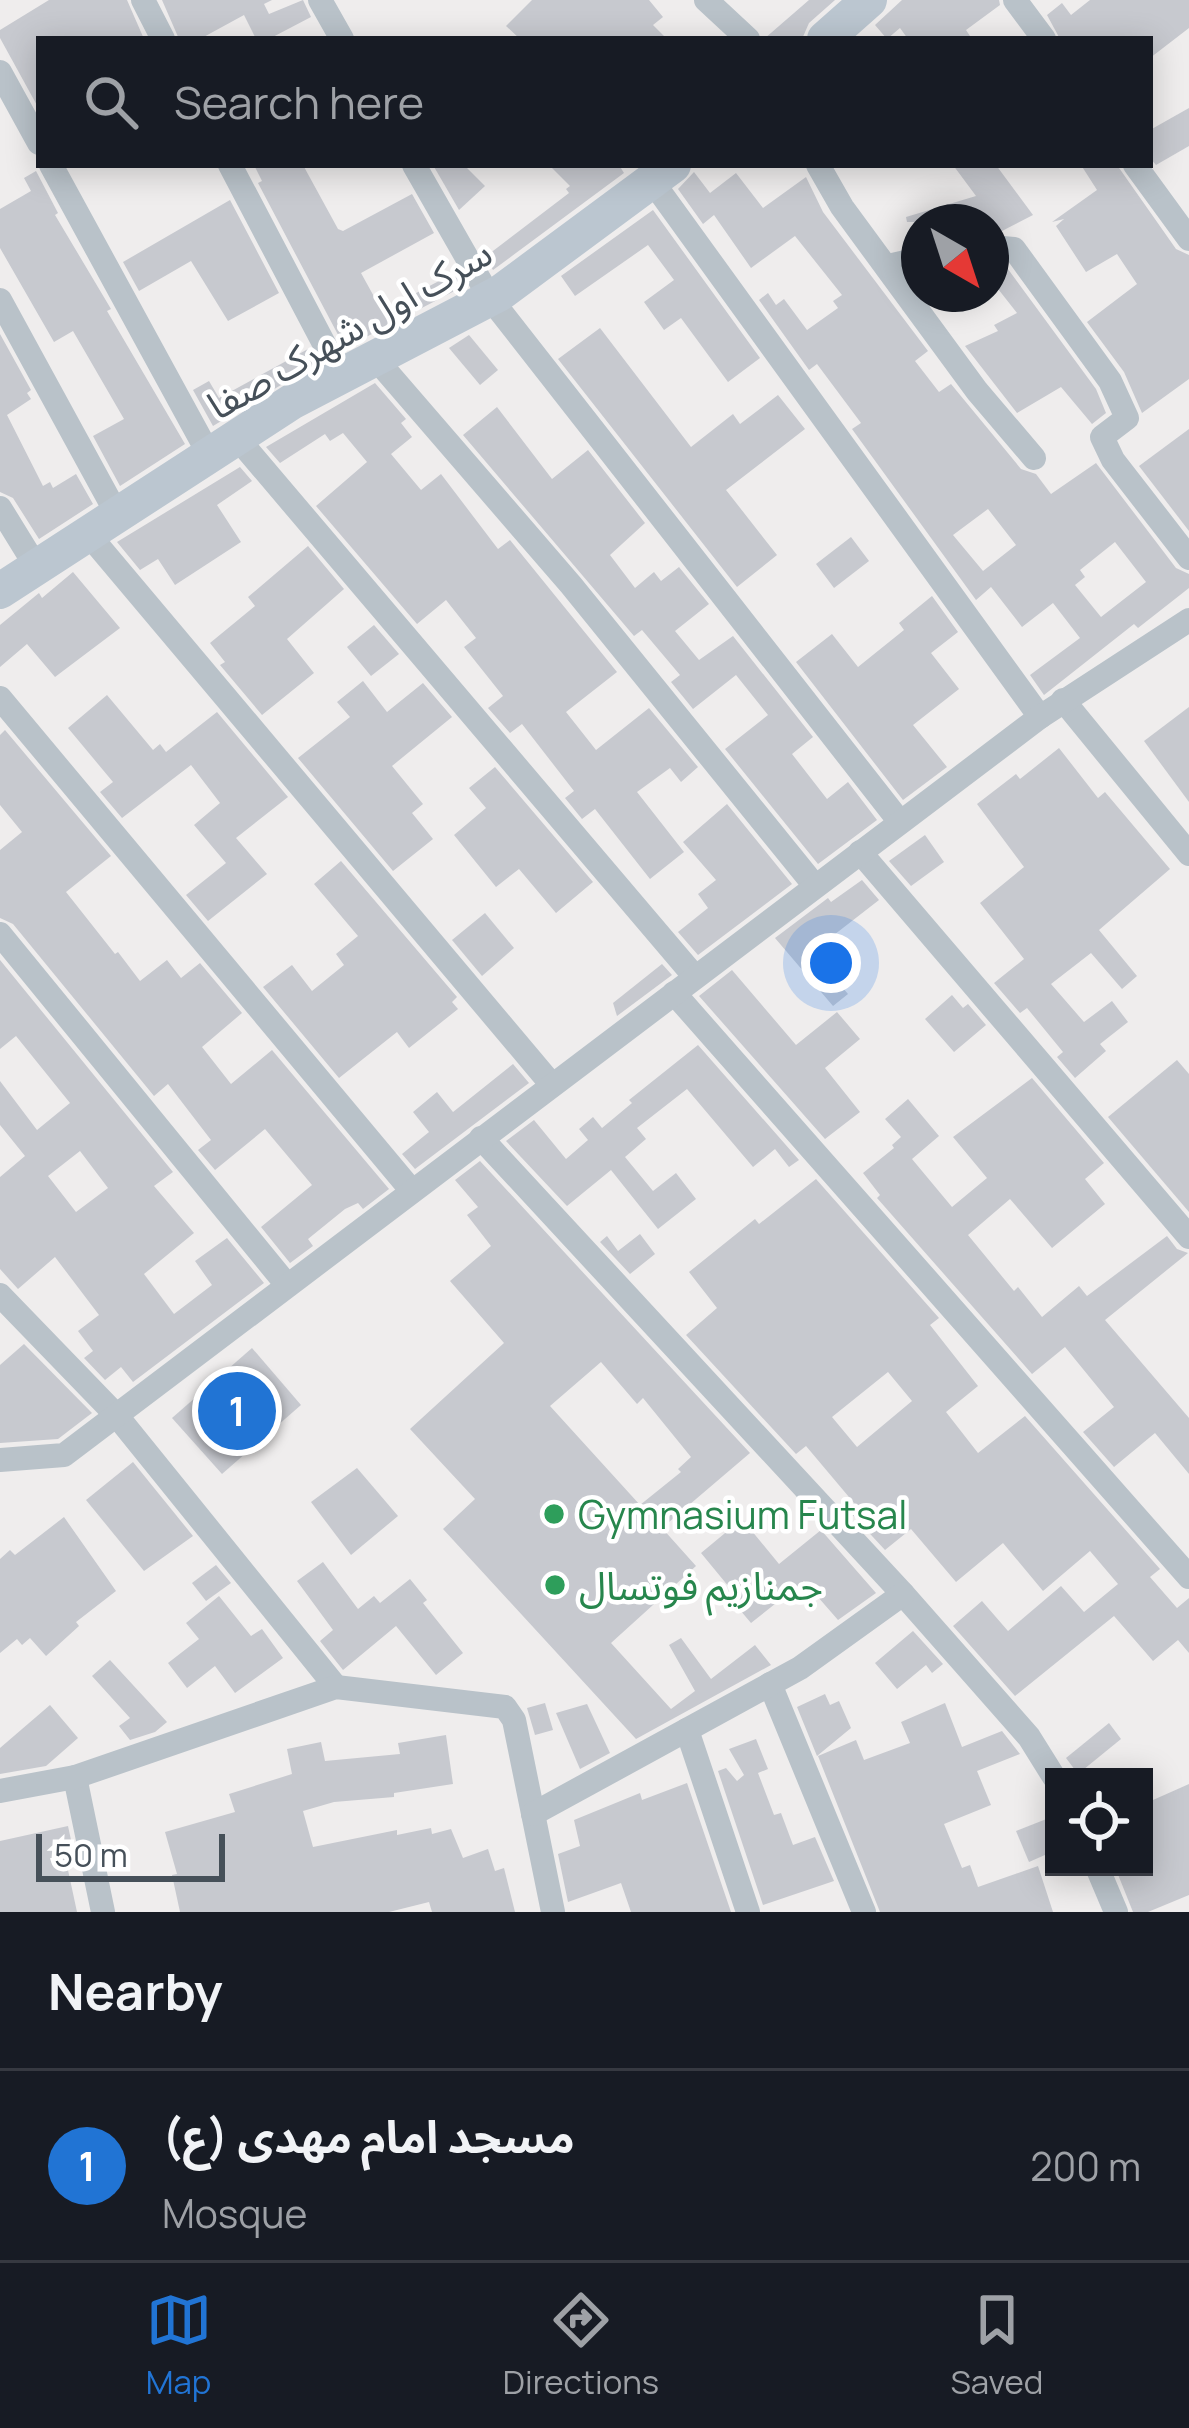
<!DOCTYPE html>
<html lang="en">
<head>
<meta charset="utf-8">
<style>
	:root { --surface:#171b24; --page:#20242c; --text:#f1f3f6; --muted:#9ea1a6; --line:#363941; --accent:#2174d4 }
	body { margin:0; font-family:Manrope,"Noto Sans Arabic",sans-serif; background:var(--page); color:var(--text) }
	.controls { position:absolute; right:36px; bottom:36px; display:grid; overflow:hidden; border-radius:0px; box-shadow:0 6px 30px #0003 }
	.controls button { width:108px; height:108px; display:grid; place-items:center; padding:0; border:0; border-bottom:3px solid var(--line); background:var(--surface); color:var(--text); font:60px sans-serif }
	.compass { position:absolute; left:901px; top:204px; width:108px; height:108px; border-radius:50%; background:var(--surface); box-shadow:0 6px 30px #0003; rotate:141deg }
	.scale { position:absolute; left:36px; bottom:30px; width:189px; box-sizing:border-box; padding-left:12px; border:6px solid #465059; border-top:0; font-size:33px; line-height:42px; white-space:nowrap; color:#465059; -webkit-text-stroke:9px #fff; paint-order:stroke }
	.you { position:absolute; left:831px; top:963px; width:42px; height:42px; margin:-30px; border:9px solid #fff; border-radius:50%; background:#1a73e8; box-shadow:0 0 0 18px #1a73e833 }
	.badge { display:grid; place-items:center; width:78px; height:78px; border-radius:50%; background:var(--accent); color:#fff; font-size:39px; font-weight:700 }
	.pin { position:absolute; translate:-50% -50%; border:6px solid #fff; box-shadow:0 3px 12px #0006 }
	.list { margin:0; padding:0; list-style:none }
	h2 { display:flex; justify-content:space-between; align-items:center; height:156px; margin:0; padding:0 48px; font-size:51px }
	h2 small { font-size:39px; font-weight:400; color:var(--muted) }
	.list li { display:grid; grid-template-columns:78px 1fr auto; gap:36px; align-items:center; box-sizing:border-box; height:192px; padding:0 48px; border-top:3px solid var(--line) }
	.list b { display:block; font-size:45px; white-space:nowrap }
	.list p { margin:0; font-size:39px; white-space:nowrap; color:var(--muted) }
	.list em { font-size:39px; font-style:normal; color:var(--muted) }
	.icon { flex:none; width:66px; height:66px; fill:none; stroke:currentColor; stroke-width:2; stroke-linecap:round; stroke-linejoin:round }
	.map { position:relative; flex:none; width:1189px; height:1912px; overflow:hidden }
	.search { position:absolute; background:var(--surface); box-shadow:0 6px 30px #0003; left:36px; right:36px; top:36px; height:132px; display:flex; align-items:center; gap:30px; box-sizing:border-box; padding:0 42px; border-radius:0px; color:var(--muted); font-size:45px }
	.sheet { height:348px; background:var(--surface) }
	nav { display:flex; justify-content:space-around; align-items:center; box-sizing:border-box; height:168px; border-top:3px solid var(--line); background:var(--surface); font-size:33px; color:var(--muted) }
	nav a { display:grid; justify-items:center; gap:6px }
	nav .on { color:var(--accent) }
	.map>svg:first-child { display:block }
	.building { fill:#c7c9cf; fill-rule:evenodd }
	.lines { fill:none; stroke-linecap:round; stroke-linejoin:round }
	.street { stroke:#b9c2c9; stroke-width:24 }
	.secondary { stroke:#bbc6d0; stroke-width:36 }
	.leisure-dot { fill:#2e9e5b; stroke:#fff; stroke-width:4.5 }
	.labels { text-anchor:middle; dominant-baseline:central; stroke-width:9; stroke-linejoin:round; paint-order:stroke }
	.street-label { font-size:39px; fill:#465059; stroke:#fff }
	.leisure-label { font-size:39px; fill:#27864d; stroke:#fff; text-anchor:start }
</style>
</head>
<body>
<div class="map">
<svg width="1189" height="1912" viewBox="0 0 1189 1912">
	<rect width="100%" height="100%" fill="#efeded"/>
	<g class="building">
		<path d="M 49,0 L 127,0 L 144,39 L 39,39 L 39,109 L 0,38 L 0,30 Z"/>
		<path d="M 162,0 L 272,0 L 264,4 L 269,14 L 303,0 L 311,17 L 269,39 L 256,39 L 244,15 L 200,39 L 179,39 Z"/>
		<path d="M 532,0 L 649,0 L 663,17 L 653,25 L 667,39 L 520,39 L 506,26 Z"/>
		<path d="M 809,0 L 835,0 L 809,23 L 802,39 L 764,39 Z"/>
		<path d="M 902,0 L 999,0 L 1000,5 L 966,30 L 972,39 L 908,39 L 900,28 L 887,39 L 875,25 Z"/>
		<path d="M 1090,0 L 1189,0 L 1189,28 L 1150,58 L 1150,39 L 1060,39 L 1047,15 L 1062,3 L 1071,15 Z"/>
		<path d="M 1189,108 L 1189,146 L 1156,165 L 1150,158 L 1150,130 Z"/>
		<path d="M 254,165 L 303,165 L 338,229 L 343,231 L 412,194 L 434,233 L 361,273 L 382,311 L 456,272 L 464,286 L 345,348 L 258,183 L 262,181 Z"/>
		<path d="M 433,165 L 464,165 L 485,186 L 459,210 Z"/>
		<path d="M 549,165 L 619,165 L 624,173 L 493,270 L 485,257 L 569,193 L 566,189 L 570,186 Z"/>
		<path d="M 953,165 L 996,165 L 1033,215 L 1002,231 L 991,231 L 991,222 L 907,222 L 906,217 L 976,196 Z"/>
		<path d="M 1081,165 L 1117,165 L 1176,249 L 1189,255 L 1189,379 L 1142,413 L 1124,372 L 1087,322 L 1137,284 L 1117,254 L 1086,272 L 1056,226 L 1064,219 L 1052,222 L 1097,190 Z"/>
		<path d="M 36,171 L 58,213 L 55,215 L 111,309 L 107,311 L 185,444 L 120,486 L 93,436 L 124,419 L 73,331 L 54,342 L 0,248 L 0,209 L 31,191 L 24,178 Z"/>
		<path d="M 694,172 L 710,193 L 736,173 L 763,208 L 806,177 L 823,212 L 928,351 L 915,361 L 939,392 L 951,384 L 1021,469 L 1036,474 L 1051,494 L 1096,463 L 1176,568 L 1189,574 L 1189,588 L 1138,628 L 1134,624 L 1044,695 L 1030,675 L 1080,638 L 1053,603 L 1022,627 L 991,587 L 976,600 L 852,429 L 861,423 L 817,364 L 809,370 L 759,300 L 768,293 L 776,305 L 784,299 L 807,330 L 838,308 L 833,301 L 842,295 L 795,236 L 751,268 L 714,215 L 703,224 L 678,189 ZM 988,509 L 1016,545 L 983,571 L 953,535 ZM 1115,542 L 1146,582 L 1101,617 L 1075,585 L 1085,577 L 1080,570 Z"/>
		<path d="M 230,200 L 279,293 L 228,321 L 191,261 L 139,291 L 123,262 Z"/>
		<path d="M 653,210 L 760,358 L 728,382 L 681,318 L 664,330 L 644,302 L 674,280 L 648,245 L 575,296 L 561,276 Z"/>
		<path d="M 1005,265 L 1096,389 L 1106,413 L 1092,424 L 1061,387 L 1017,413 L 965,346 L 998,331 L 994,325 L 1017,313 L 991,280 Z"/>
		<path d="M 600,328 L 691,447 L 733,414 L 740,424 L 778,395 L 805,429 L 726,490 L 777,555 L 737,587 L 558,359 Z"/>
		<path d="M 0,334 L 31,390 L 27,393 L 31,399 L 7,415 L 43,486 L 50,482 L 53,488 L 76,474 L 93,504 L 39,539 L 13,498 L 0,492 Z"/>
		<path d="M 469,335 L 498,370 L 480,385 L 449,348 Z"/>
		<path d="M 308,349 L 316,364 L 213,426 L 193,390 L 209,381 L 219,398 Z"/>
		<path d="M 375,383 L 406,419 L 401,423 L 412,437 L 391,454 L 421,490 L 441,474 L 498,549 L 510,540 L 617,672 L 566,712 L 596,750 L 649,708 L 698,767 L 681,782 L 670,768 L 637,792 L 684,852 L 650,879 L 595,809 L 582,819 L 565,798 L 574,791 L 522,724 L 510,733 L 488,708 L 503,696 L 464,647 L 476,638 L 446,600 L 417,624 L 316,506 L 367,462 L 343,433 L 330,441 L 325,434 L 280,463 L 266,447 Z"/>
		<path d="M 497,407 L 552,479 L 588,450 L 645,523 L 610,555 L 635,588 L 654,572 L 661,581 L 679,567 L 709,604 L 675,631 L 699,660 L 733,636 L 813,737 L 792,754 L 827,799 L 848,782 L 877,820 L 818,864 L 725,749 L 768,715 L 736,675 L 693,709 L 671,682 L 680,675 L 642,630 L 634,636 L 463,435 Z"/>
		<path d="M 1189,429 L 1189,531 L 1139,466 Z"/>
		<path d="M 240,467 L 252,481 L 217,505 L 241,542 L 175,585 L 158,559 L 140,570 L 117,542 Z"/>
		<path d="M 851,537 L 869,561 L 834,588 L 816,564 Z"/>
		<path d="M 308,546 L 344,589 L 287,639 L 314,673 L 262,715 L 220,665 L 225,662 L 210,643 L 255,606 L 248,597 Z"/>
		<path d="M 73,572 L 120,628 L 55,677 L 27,644 L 0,667 L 0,625 L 39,593 L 42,598 Z"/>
		<path d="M 932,596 L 958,632 L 931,653 L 959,689 L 913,725 L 947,767 L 903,800 L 796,662 L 832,634 L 858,667 L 904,630 L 899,623 Z"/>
		<path d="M 374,625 L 399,654 L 371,676 L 347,647 Z"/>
		<path d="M 363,681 L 387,712 L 423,683 L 452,717 L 392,766 L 423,804 L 412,813 L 433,839 L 393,871 L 298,758 L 350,717 L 337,702 Z"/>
		<path d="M 107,695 L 153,750 L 160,744 L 166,752 L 217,712 L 288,797 L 236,838 L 267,874 L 208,921 L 186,895 L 226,863 L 194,825 L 220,803 L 191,765 L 122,818 L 100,792 L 113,782 L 68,728 Z"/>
		<path d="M 1189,707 L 1189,802 L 1144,741 Z"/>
		<path d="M 5,730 L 111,856 L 66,892 L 115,954 L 118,952 L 140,981 L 167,960 L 181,978 L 200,963 L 242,1013 L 202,1047 L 231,1084 L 272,1050 L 389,1189 L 363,1209 L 358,1203 L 345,1209 L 308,1239 L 313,1246 L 290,1263 L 261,1227 L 312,1185 L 265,1129 L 215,1170 L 198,1150 L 211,1140 L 168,1084 L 154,1096 L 13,924 L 0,918 L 0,850 L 22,832 L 0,805 L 0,735 Z"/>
		<path d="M 1059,748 L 1098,798 L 1105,792 L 1170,869 L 1099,930 L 1137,976 L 1122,989 L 1091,953 L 1051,984 L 1084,1022 L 1112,1001 L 1128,1022 L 1100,1044 L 1106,1051 L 1075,1078 L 1057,1057 L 1063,1052 L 1027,1008 L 1020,1013 L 994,983 L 1024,959 L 980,903 L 1024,867 L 977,804 L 1016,774 L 1020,779 Z"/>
		<path d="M 495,767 L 593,882 L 556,913 L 519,869 L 496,887 L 454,835 L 486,808 L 469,788 Z"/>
		<path d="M 727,804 L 792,884 L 698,955 L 678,932 L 708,908 L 698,894 L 716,880 L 683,842 Z"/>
		<path d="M 925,835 L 944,862 L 911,886 L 889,861 Z"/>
		<path d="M 341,861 L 457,997 L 452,1002 L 458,1009 L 409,1048 L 397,1032 L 339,1078 L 263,987 L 292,965 L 312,991 L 344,965 L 336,954 L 358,936 L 314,884 Z"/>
		<path d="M 862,880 L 879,900 L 812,952 L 848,994 L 833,1006 L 775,938 L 828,898 L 831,902 Z"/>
		<path d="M 485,913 L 514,948 L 482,976 L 452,940 Z"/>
		<path d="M 0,960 L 173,1172 L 154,1186 L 194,1233 L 144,1274 L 174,1314 L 212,1285 L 195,1261 L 227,1238 L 264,1283 L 133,1382 L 121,1367 L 105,1380 L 84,1358 L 93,1351 L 78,1331 L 99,1315 L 55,1257 L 18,1289 L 0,1269 L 0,1177 L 25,1156 L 0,1125 L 0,1081 L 37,1130 L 70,1103 L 16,1036 L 0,1049 ZM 80,1151 L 108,1188 L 76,1212 L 48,1176 Z"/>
		<path d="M 662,964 L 672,975 L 617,1016 L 613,1003 Z"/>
		<path d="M 732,970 L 796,1045 L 837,1012 L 860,1039 L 825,1068 L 860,1112 L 825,1139 L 699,996 Z"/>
		<path d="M 952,995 L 963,1008 L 968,1004 L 986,1025 L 954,1052 L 925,1019 Z"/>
		<path d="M 698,1045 L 799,1160 L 789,1167 L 775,1149 L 753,1167 L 687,1089 L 637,1128 L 646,1139 L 625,1157 L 653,1191 L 676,1173 L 696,1199 L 658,1229 L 611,1170 L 567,1206 L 506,1141 L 534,1120 L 566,1159 L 588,1140 L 579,1129 L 593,1117 L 602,1128 L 632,1103 L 629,1100 Z"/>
		<path d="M 1177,1060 L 1189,1074 L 1189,1212 L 1108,1117 Z"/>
		<path d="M 513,1064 L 529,1083 L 415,1169 L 402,1154 L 429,1132 L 413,1112 L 437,1092 L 453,1112 Z"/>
		<path d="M 1032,1078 L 1104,1163 L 1085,1179 L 1105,1204 L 1052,1248 L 1010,1199 L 968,1235 L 1014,1291 L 1018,1287 L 1042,1317 L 1079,1286 L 1087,1296 L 1167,1236 L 1177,1249 L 1188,1253 L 1105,1320 L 1189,1418 L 1189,1474 L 1155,1433 L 1114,1467 L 1083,1432 L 1114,1407 L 1065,1347 L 1032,1374 L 877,1198 L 880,1195 L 863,1173 L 894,1148 L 892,1145 L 901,1137 L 885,1119 L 908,1099 L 939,1136 L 912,1159 L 952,1207 L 987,1178 L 953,1137 Z"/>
		<path d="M 480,1161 L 750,1453 L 662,1528 L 696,1566 L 611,1643 L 671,1709 L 695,1691 L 669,1645 L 681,1638 L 711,1679 L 755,1645 L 771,1665 L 636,1739 L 443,1529 L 475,1499 L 410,1429 L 504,1343 L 450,1281 L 491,1246 L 467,1215 L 478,1207 L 455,1180 ZM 601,1362 L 637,1404 L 643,1398 L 691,1457 L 678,1469 L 681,1472 L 640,1505 L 550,1406 Z"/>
		<path d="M 816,1179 L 939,1318 L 930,1325 L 978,1386 L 946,1412 L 978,1453 L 1025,1416 L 1160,1569 L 1150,1577 L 1177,1608 L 1189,1598 L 1189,1653 L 1178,1640 L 1153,1661 L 1114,1616 L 1015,1696 L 953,1626 L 982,1601 L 1008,1631 L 1061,1586 L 1084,1612 L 1118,1584 L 1090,1551 L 1043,1591 L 1003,1543 L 956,1582 L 911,1529 L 885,1550 L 847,1509 L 854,1503 L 806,1446 L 796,1454 L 686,1335 L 717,1308 L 689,1272 L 755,1219 L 759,1224 ZM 888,1372 L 912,1401 L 857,1447 L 832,1417 Z"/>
		<path d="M 640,1234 L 655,1254 L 630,1274 L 600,1242 L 607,1236 L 618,1251 Z"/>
		<path d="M 24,1344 L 92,1413 L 58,1439 L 0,1443 L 0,1365 Z"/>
		<path d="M 252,1348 L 301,1405 L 222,1474 L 172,1418 Z"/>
		<path d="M 133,1462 L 193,1536 L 144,1571 L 86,1500 Z"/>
		<path d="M 357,1468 L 398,1516 L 351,1555 L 311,1502 Z"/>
		<path d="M 64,1517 L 116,1591 L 76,1622 L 79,1626 L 46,1656 L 30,1638 L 22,1645 L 17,1639 L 0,1653 L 0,1559 L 10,1550 L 15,1555 Z"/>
		<path d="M 742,1519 L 779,1564 L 821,1530 L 876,1593 L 838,1620 L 804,1581 L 751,1623 L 729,1597 L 734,1593 L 701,1553 Z"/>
		<path d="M 323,1562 L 358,1609 L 374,1596 L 380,1603 L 410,1579 L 427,1600 L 423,1603 L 463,1653 L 436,1675 L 396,1626 L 343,1670 L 320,1641 L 333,1630 L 297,1581 Z"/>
		<path d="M 216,1565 L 231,1583 L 206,1601 L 192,1583 Z"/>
		<path d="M 219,1596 L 251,1636 L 262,1629 L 283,1658 L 235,1693 L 215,1666 L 187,1688 L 168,1663 L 199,1639 L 186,1623 Z"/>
		<path d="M 913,1631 L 943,1664 L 932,1673 L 926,1665 L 897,1689 L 875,1663 Z"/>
		<path d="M 110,1660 L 167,1722 L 155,1732 L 130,1740 L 119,1726 L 130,1718 L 92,1676 Z"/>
		<path d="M 825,1694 L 830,1705 L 839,1701 L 851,1728 L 817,1756 L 797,1707 Z"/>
		<path d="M 545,1703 L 553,1730 L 535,1735 L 527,1708 Z"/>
		<path d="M 945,1703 L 962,1747 L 1002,1731 L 1020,1754 L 977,1771 L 991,1805 L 944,1824 L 962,1868 L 970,1865 L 978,1887 L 1038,1866 L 1053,1912 L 880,1912 L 818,1756 L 856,1740 L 864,1760 L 910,1743 L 901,1722 Z"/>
		<path d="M 587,1704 L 610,1753 L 580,1769 L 556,1713 Z"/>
		<path d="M 50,1705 L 78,1738 L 46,1766 L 0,1774 L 0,1748 Z"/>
		<path d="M 1109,1723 L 1121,1739 L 1078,1774 L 1066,1758 Z"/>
		<path d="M 446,1735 L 453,1784 L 394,1793 L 394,1797 L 334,1802 L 303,1811 L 313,1847 L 397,1830 L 397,1835 L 431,1828 L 432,1834 L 451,1829 L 463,1858 L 488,1849 L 495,1871 L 504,1868 L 515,1912 L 432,1912 L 429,1902 L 389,1912 L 180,1912 L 172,1875 L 177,1874 L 165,1832 L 235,1812 L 229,1794 L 292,1774 L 287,1749 L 321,1742 L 325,1761 L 400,1754 L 398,1743 Z"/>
		<path d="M 756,1739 L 768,1769 L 758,1773 L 774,1815 L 781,1813 L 793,1845 L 815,1837 L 834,1881 L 763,1905 L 718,1771 L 726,1768 L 737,1781 L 744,1775 L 729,1749 Z"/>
		<path d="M 687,1783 L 731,1912 L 631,1912 L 621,1883 L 568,1902 L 558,1854 L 580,1846 L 574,1820 L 640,1793 L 642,1800 Z"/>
		<path d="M 1189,1784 L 1189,1895 L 1148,1912 L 1133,1912 L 1115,1867 L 1144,1867 L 1144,1804 Z"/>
		<path d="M 1054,1816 L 1054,1851 L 1029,1862 L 1016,1831 Z"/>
		<path d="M 68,1826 L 74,1854 L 65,1856 L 77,1912 L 0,1912 L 0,1841 Z"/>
	</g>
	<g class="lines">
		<g class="street">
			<path d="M 143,0 L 163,39"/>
			<path d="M 320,0 L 342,39"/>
			<path d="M 706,0 L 748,39"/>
			<path d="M 1015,0 L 1044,39"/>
			<path d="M 0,72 L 39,143"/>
			<path d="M 51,165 L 211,458"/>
			<path d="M 230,165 L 341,376"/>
			<path d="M 414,165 L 490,298 L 900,822"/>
			<path d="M 818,165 L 842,207 L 977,391 L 1034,458"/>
			<path d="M 1135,165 L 1189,239"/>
			<path d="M 652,181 L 1040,717"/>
			<path d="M 991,247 L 1014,249 L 1110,381 L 1127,418 L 1102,437 L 1113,460 L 1189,558"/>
			<path d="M 888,266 L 919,259"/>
			<path d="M 0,300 L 118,516"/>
			<path d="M 375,358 L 571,585 L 815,886"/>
			<path d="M 238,439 L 695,977"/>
			<path d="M 0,508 L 37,568"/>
			<path d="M 89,535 L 552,1085"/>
			<path d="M 0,698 L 412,1191"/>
			<path d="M 1063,700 L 1189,854"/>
			<path d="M 860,852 L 1189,1237"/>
			<path d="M 0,934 L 287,1285"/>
			<path d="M 674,993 L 1189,1577"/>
			<path d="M 481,1138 L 903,1594 L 1029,1737 L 1054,1777"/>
			<path d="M 0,1295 L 117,1416 L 336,1687"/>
			<path d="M 0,1460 L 64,1455 L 1040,717 L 1189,620"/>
			<path d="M 770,1684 L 864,1912"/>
			<path d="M 687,1730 L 748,1912"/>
			<path d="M 75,1777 L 103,1912"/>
			<path d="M 0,1791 L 75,1777 L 336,1687 L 505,1707 L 514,1720 L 553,1912"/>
			<path d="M 533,1814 L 800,1668 L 903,1594"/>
			<path d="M 1097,1867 L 1116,1912"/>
		</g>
		<g class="secondary">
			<path d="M 825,39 L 869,0"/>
			<path d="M 0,591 L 293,401 L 500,293 L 673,165"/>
		</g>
	</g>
	<g class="leisure-dot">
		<circle cx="554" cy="1514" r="12"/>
		<circle cx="555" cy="1585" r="12"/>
	</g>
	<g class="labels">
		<g class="street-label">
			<text transform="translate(349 328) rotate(-30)">سرک اول شهرک صفا</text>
		</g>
		<g class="leisure-label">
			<text x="578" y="1514">Gymnasium Futsal</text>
			<text x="579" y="1585">جمنازیم فوتسال</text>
		</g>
	</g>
</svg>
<div class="controls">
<button><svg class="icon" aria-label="locate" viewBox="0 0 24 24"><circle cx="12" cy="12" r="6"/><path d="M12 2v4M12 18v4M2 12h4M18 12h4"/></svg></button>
</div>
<svg class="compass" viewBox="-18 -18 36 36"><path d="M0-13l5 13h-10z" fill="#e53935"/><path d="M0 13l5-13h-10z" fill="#9ea1a6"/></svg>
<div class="scale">50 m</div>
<div class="you"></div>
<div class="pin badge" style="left:237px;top:1411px">1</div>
<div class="search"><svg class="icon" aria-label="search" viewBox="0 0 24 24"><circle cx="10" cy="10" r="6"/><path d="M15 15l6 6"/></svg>Search here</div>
</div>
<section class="sheet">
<h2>Nearby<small></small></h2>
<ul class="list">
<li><span class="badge">1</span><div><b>(مسجد امام مهدی (ع</b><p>Mosque</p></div><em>200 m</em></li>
</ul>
</section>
<nav>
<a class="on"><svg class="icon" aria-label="map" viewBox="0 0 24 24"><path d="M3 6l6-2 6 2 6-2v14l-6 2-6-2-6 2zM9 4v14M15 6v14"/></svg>Map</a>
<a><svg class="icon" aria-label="directions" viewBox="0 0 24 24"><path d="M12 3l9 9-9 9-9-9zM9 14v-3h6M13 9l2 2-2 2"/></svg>Directions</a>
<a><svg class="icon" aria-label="saved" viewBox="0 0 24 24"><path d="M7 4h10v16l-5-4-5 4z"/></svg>Saved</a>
</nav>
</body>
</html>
